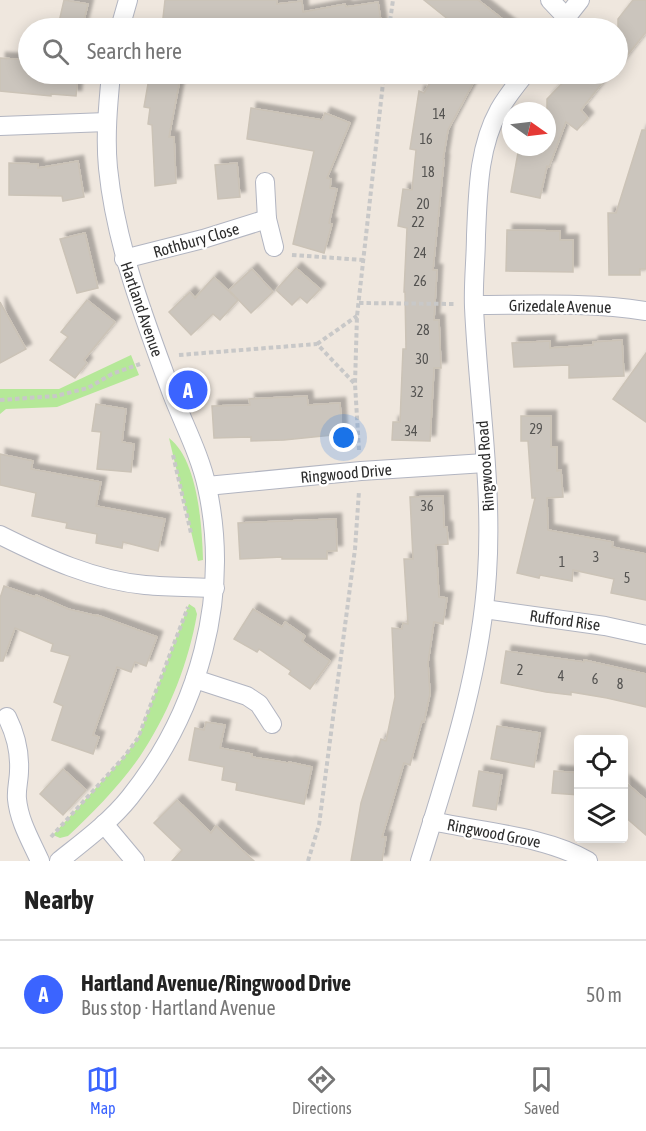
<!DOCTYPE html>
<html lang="en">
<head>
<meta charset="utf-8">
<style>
	:root { --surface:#fff; --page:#f6f6f6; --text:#222; --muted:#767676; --line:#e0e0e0; --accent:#3b64ff }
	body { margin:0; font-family:"Asap Condensed",sans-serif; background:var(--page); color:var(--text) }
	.controls { position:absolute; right:18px; bottom:18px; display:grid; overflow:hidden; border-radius:6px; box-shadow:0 3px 15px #0003 }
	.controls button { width:54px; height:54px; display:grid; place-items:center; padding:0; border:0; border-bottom:2px solid var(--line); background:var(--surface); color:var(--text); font:30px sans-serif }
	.compass { position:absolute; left:502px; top:102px; width:54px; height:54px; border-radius:50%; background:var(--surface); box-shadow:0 3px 15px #0003; rotate:104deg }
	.you { position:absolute; left:344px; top:438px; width:21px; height:21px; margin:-15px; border:4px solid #fff; border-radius:50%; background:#1a73e8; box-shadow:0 0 0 9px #1a73e833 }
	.badge { display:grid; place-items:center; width:39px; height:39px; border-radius:50%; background:var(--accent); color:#fff; font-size:20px; font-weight:700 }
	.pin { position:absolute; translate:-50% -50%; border:3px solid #fff; box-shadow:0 2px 6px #0006 }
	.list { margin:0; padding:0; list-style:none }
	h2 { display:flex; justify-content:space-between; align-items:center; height:78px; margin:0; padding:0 24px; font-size:26px }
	h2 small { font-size:20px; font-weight:400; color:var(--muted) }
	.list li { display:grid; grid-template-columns:39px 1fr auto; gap:18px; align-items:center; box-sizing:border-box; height:108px; padding:0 24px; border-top:2px solid var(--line) }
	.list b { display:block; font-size:22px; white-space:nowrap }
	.list p { margin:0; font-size:20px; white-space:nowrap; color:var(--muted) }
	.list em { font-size:20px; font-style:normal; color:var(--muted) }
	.icon { flex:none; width:33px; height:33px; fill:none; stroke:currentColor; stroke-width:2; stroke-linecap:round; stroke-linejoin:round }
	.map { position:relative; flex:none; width:646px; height:861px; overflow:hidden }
	.search { position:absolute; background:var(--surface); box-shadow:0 3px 15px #0003; left:18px; right:18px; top:18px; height:66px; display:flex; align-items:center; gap:15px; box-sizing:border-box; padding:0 21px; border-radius:33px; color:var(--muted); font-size:22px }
	.sheet { height:186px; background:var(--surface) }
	nav { display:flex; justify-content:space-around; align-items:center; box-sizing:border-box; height:84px; border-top:2px solid var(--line); background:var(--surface); font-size:16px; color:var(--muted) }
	nav a { display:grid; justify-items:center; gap:3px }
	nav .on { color:var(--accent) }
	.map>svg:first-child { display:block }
	.green { fill:#b5e898 }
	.building { fill:#cbc5bd; stroke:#cbc3b7; stroke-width:1.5; filter:url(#shadow) }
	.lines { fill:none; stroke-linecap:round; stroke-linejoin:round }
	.minor-casing { stroke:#b2b5c1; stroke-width:20 }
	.path { stroke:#c8c8c8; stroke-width:4; stroke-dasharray:4.5 3; stroke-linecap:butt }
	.minor { stroke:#fff; stroke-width:18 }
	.labels { text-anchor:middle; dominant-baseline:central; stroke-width:4.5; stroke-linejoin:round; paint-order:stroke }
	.number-label { font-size:14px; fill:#545351 }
	.street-label { font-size:16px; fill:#2d2d2d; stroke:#fff }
</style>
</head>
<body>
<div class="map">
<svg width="646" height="861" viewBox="0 0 646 861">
	<defs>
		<filter id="shadow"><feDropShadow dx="5.5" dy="-5.5" stdDeviation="1.5" flood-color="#0004"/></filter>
	</defs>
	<rect width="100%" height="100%" fill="#efe7de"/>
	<g class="green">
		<path d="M 131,355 L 139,375 L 57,407 L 6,409 L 0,414 L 0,389 L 59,389 Z"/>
		<path d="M 169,438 C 198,460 202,526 203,560 L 198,561 Z"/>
		<path d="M 189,604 L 195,608 L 197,614 C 189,661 170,710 144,750 C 126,779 94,812 68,836 L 60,838 L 53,835 L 124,757 L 138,738 Z"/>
	</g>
	<g class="building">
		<path d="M 64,0 L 88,4 L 82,28 L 59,22 Z"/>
		<path d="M 165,0 L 277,0 L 277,4 L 302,1 L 303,12 L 345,4 L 346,7 L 378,2 L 382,28 L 238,28 L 237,23 L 207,28 L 162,27 Z"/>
		<path d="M 424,0 L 478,0 L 514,28 L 459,28 Z"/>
		<path d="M 633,0 L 646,0 L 646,32 L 618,67 L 618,19 Z"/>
		<path d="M 0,58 L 28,60 L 28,74 L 78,74 L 76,96 L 51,94 L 51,96 L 0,91 Z"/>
		<path d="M 156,74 L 181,74 L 169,137 L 174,137 L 176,183 L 155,186 L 152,125 L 148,124 L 150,108 L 144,107 L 149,78 L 155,79 Z"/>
		<path d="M 435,74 L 478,74 L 448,130 L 443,160 L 444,160 L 433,270 L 437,270 L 434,320 L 439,320 L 441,368 L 434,368 L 430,441 L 392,440 L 393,422 L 400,422 L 403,349 L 406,349 L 405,292 L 404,292 L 407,228 L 398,226 L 403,189 L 412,190 L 416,150 L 410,149 L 419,91 L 424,93 Z"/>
		<path d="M 571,74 L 609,74 L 581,110 L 588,118 L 577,130 L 566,122 L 549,167 L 547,166 L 540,198 L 511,192 L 519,147 L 547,147 L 547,99 Z"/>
		<path d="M 251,108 L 322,120 L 325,113 L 350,123 L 327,178 L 331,179 L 330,188 L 337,189 L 329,223 L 332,224 L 324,253 L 293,244 L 314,151 L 247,139 Z"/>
		<path d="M 642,130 L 646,130 L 646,269 L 640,269 L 640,275 L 609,275 L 608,213 L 616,213 Z"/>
		<path d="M 78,161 L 84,197 L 63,201 L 62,196 L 9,195 L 9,163 L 38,164 L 38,168 Z"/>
		<path d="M 237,163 L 240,197 L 218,199 L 215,165 Z"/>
		<path d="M 507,230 L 560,231 L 560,240 L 573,240 L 573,272 L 506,271 Z"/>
		<path d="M 85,233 L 98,288 L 77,293 L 60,239 Z"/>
		<path d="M 296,268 L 320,289 L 307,303 L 300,297 L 292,305 L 276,290 Z"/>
		<path d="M 252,269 L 273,292 L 251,313 L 229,290 Z"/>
		<path d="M 214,277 L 238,300 L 220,320 L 213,314 L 191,335 L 169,312 L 190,292 L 195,298 Z"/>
		<path d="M 87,300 L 115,322 L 84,360 L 87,363 L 75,378 L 50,360 L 68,337 L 61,332 Z"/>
		<path d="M 0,302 L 26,349 L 0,363 Z"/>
		<path d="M 622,340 L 624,376 L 569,378 L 569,365 L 514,367 L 512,343 L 550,341 L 550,348 L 593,345 L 593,342 Z"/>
		<path d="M 646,353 L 646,422 L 613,399 Z"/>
		<path d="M 307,396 L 308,405 L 340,403 L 342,434 L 284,440 L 251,441 L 251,437 L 214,438 L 212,406 L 250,405 L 249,399 Z"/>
		<path d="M 96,404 L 126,409 L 122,442 L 134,444 L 131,472 L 97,469 L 101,432 L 92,431 Z"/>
		<path d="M 521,416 L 551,416 L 551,447 L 557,447 L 557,471 L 561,470 L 563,497 L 547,498 L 548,530 L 613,542 L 612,547 L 646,554 L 646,600 L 611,593 L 614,579 L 573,570 L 572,581 L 540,575 L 539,578 L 517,573 L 535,498 L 532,498 L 528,441 L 521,441 Z"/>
		<path d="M 0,454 L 33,461 L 31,469 L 101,482 L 96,506 L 165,519 L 158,551 L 123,542 L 122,548 L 96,543 L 97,534 L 66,528 L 67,523 L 32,516 L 36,493 L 0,485 Z"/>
		<path d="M 443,496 L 444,527 L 447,527 L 448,544 L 436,545 L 439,597 L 447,598 L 443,624 L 434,622 L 428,663 L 430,694 L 424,722 L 422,721 L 410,765 L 404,763 L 382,837 L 386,837 L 382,861 L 351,861 L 361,803 L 381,739 L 386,741 L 395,697 L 392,628 L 402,629 L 403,623 L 408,624 L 404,559 L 413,559 L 410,497 Z"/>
		<path d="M 336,519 L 337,551 L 327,551 L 327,559 L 282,559 L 282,557 L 240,559 L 238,523 Z"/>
		<path d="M 4,586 L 35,597 L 36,595 L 68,609 L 97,616 L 97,615 L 157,637 L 146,666 L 135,662 L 131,672 L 117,667 L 93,735 L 99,737 L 93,754 L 52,740 L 63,706 L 54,702 L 70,656 L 51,651 L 53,644 L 15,628 L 3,661 L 0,661 L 0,598 Z"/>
		<path d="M 253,609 L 282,627 L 285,622 L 305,636 L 302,641 L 330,661 L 310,689 L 289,674 L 291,671 L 259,649 L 257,652 L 234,639 Z"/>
		<path d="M 506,651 L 584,662 L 584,660 L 646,674 L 646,707 L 607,698 L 571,692 L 571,695 L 546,692 L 501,683 Z"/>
		<path d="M 206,722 L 225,725 L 220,748 L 252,754 L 252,757 L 288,763 L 289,762 L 312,767 L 304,804 L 236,790 L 237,783 L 222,780 L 224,767 L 189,760 L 195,728 L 204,730 Z"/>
		<path d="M 497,726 L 540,733 L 534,767 L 491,759 Z"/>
		<path d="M 63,769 L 86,790 L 63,815 L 40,794 Z"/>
		<path d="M 479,771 L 502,775 L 496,810 L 473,806 Z"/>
		<path d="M 554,771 L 579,773 L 579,795 L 552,793 Z"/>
		<path d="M 624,781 L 646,800 L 646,835 L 624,816 Z"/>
		<path d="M 177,800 L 211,833 L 216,826 L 254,861 L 172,861 L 182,850 L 154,823 Z"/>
	</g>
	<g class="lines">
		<g class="minor-casing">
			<g id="minor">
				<path d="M 550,0 L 566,17"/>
				<path d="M 120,28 L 128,0"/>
				<path d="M 558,28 L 580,0"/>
				<path d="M 0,126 L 107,122"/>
				<path d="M 265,182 L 267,219 L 274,247"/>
				<path d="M 124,259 L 203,239 L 267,219"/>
				<path d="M 474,305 C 531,305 589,302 646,311"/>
				<path d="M 207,486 L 361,471 L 485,463"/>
				<path d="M 0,535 C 46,558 93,580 145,585 C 168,587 192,587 215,588"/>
				<path d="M 484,609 L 605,626 L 646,635"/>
				<path d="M 195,679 L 247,696 L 259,704 L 272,724"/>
				<path d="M 7,717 C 15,733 20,752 19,771 C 19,780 16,790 17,799 C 19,821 31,841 40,861"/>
				<path d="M 432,821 C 482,832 545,836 588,861"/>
				<path d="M 104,824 L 135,861"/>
				<path d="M 59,861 C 84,841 110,822 130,797 C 199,711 231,596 207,487 C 200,455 184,425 172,394 C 145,320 116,247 108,168 C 105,137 108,105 111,74"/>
				<path d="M 420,861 C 449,768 481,672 487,574 C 493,485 478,396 474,307 C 473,283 476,258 476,235 C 478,193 478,148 499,110 C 506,98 516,85 525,74"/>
			</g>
		</g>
		<g class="path">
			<path d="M 389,28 L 393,0"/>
			<path d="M 292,255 L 364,260"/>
			<path d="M 359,303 L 455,304"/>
			<path d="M 317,344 L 357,316"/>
			<path d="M 179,355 L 317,344 L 355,384"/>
			<path d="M 0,400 L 56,396 L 88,388 L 112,374 L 140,364"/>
			<path d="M 359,450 L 355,384 L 357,316 L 384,74"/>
			<path d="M 173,455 L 191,533"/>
			<path d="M 51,837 L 124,757 L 138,738 L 188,607"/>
			<path d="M 308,861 L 319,825 L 355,549 L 359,491"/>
		</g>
		<use href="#minor" class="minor"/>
	</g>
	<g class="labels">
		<g class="number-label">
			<text x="439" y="114">14</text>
			<text x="426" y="139">16</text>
			<text x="428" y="172">18</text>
			<text x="423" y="204">20</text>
			<text x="418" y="222">22</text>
			<text x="420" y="253">24</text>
			<text x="420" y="281">26</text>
			<text x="423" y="330">28</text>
			<text x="422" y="359">30</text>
			<text x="417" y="392">32</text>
			<text x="536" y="429">29</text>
			<text x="411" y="431">34</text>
			<text x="427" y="506">36</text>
			<text x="596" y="557">3</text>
			<text x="562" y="562">1</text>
			<text x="627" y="578">5</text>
			<text x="520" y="670">2</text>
			<text x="561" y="676">4</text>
			<text x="595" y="679">6</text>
			<text x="620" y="684">8</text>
		</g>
		<g class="street-label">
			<text transform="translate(196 240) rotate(-16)">Rothbury Close</text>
			<text transform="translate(560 306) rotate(1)">Grizedale Avenue</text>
			<text transform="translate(142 309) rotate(71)">Hartland Avenue</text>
			<text transform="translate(485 466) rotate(-94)">Ringwood Road</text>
			<text transform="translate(346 473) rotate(-5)">Ringwood Drive</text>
			<text transform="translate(565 620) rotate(8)">Rufford Rise</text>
			<text transform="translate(494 833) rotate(11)">Ringwood Grove</text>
		</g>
	</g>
</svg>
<div class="controls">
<button><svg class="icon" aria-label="locate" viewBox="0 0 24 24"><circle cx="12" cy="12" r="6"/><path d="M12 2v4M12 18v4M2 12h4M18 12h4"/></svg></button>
<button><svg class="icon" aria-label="layers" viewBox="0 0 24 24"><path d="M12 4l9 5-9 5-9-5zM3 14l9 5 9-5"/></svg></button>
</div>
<svg class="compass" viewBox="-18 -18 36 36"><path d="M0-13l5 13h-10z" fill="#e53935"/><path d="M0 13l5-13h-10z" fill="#767676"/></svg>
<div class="you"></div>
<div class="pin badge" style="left:188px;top:390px">A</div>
<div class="search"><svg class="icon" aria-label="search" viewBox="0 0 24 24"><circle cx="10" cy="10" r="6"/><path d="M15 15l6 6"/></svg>Search here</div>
</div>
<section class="sheet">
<h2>Nearby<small></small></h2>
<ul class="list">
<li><span class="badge">A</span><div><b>Hartland Avenue/Ringwood Drive</b><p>Bus stop · Hartland Avenue</p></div><em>50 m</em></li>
</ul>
</section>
<nav>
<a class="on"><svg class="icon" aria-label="map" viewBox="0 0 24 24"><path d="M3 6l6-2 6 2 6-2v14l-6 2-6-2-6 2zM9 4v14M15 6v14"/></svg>Map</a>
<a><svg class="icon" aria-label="directions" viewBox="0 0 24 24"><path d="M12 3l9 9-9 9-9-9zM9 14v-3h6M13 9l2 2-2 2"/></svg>Directions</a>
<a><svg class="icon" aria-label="saved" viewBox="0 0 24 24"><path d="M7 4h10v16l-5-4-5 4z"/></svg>Saved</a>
</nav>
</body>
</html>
